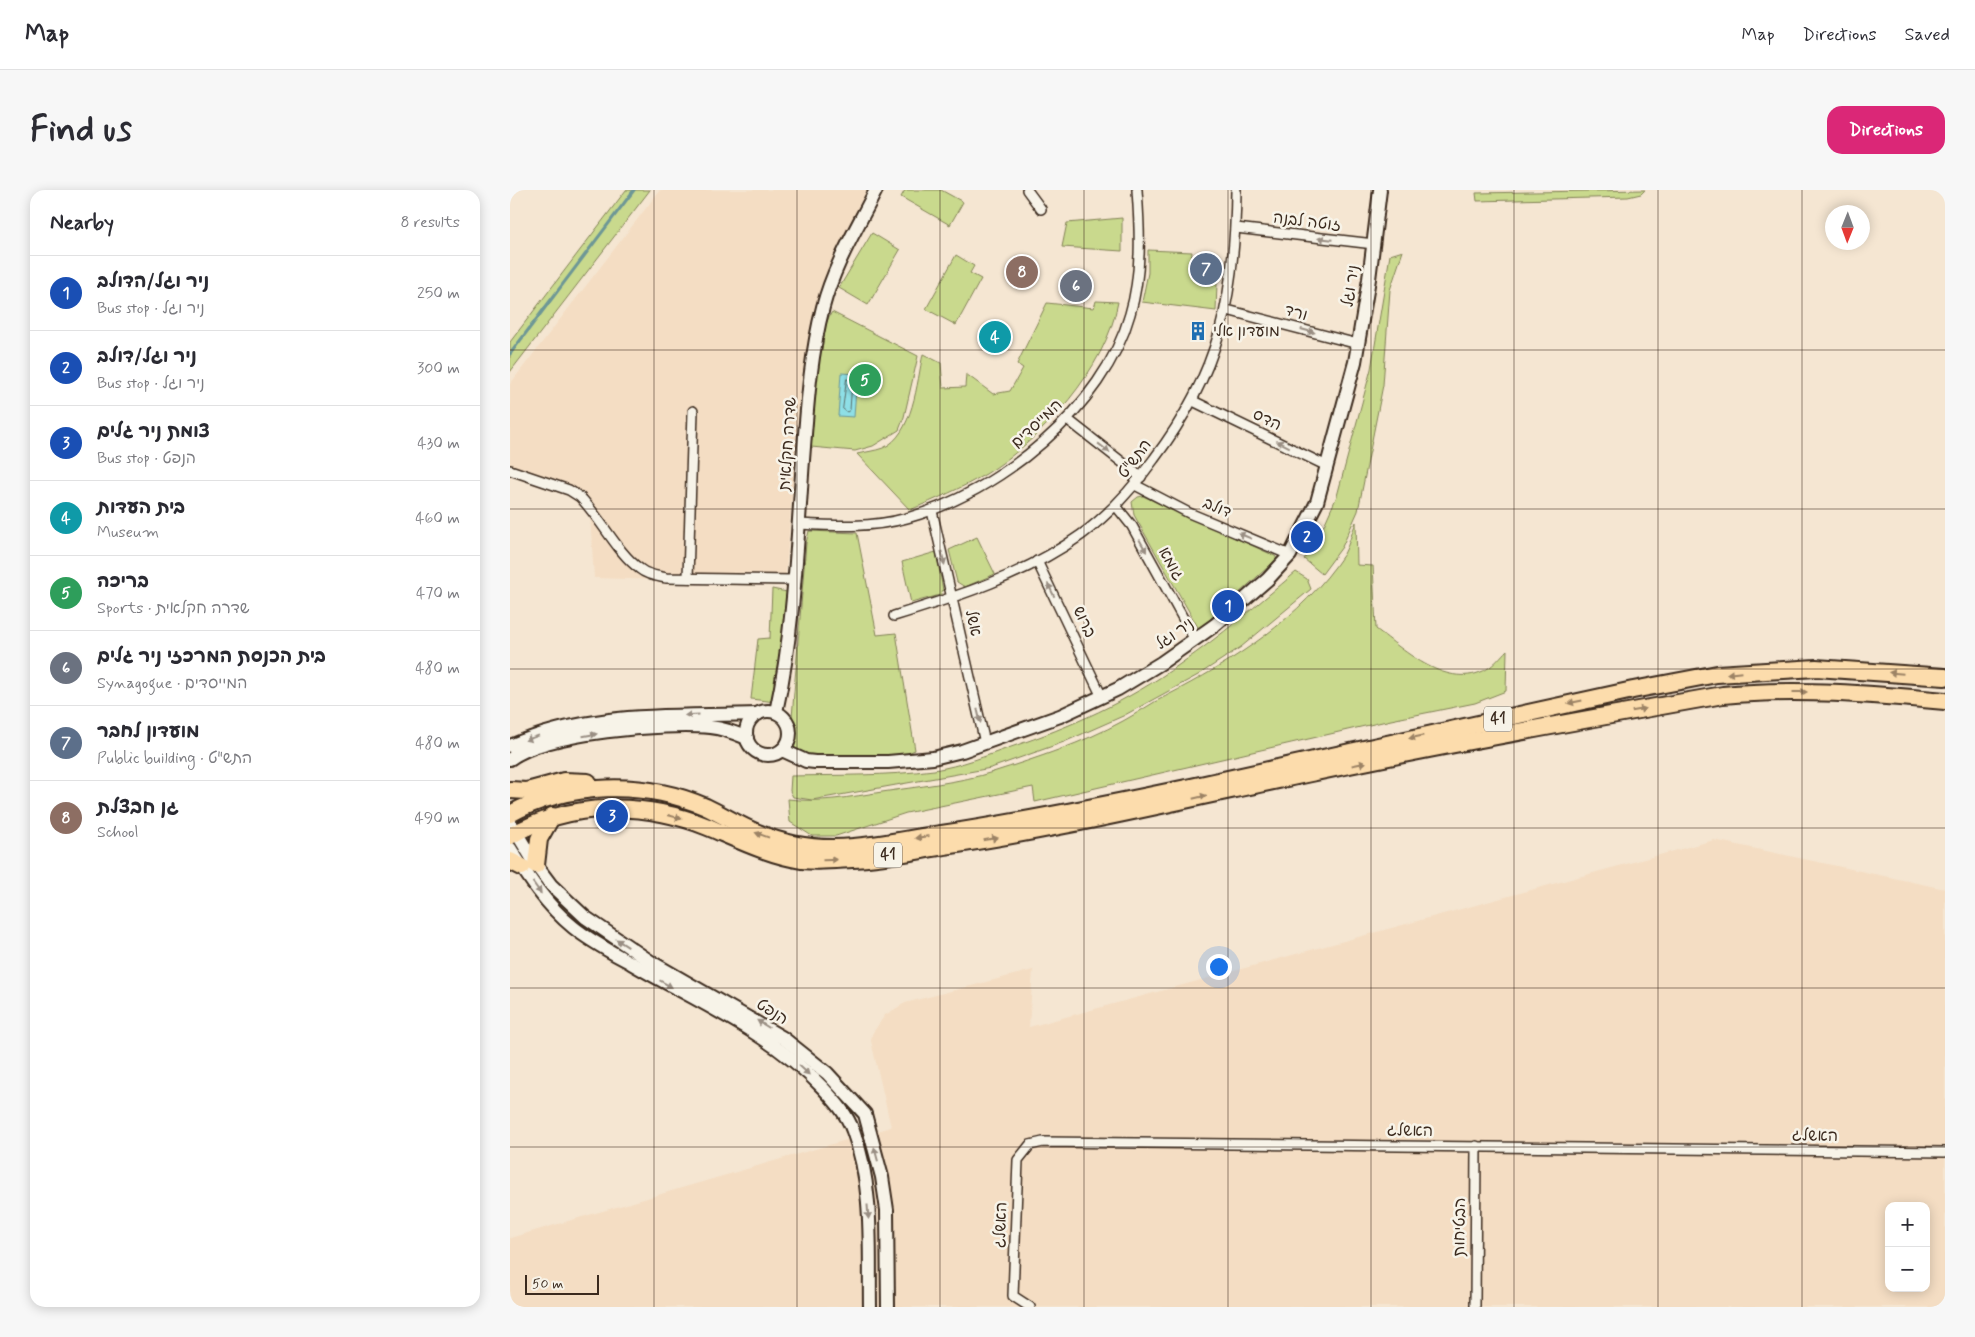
<!DOCTYPE html>
<html lang="en">
<head>
<meta charset="utf-8">
<style>
	:root { --surface:#fff; --page:#f7f7f7; --text:#2b2b33; --muted:#7c7c81; --line:#e1e1e2; --accent:#db2777 }
	body { margin:0; font-family:Mynerve,"Playpen Sans Hebrew",sans-serif; background:var(--page); color:var(--text) }
	.controls { position:absolute; right:15px; bottom:15px; display:grid; overflow:hidden; border-radius:10px; box-shadow:0 2px 12px #0003 }
	.controls button { width:45px; height:45px; display:grid; place-items:center; padding:0; border:0; border-bottom:1px solid var(--line); background:var(--surface); color:var(--text); font:25px sans-serif }
	.compass { position:absolute; left:1315px; top:15px; width:45px; height:45px; border-radius:50%; background:var(--surface); box-shadow:0 2px 12px #0003; rotate:181deg }
	.scale { position:absolute; left:15px; bottom:12px; width:74px; box-sizing:border-box; padding-left:5px; border:2px solid #3b2a1e; border-top:0; font-size:14px; line-height:18px; white-space:nowrap; color:#3b2a1e; -webkit-text-stroke:4px #f7f3e8; paint-order:stroke }
	.you { position:absolute; left:708px; top:776px; width:18px; height:18px; margin:-12px; border:4px solid #fff; border-radius:50%; background:#1a73e8; box-shadow:0 0 0 8px #1a73e833 }
	.badge { display:grid; place-items:center; width:32px; height:32px; border-radius:50%; background:var(--accent); color:#fff; font-size:16px; font-weight:700 }
	.pin { position:absolute; translate:-50% -50%; border:2px solid #fff; box-shadow:0 1px 5px #0006 }
	.list { margin:0; padding:0; list-style:none }
	h2 { display:flex; justify-content:space-between; align-items:center; height:65px; margin:0; padding:0 20px; font-size:21px }
	h2 small { font-size:16px; font-weight:400; color:var(--muted) }
	.list li { display:grid; grid-template-columns:32px 1fr auto; gap:15px; align-items:center; box-sizing:border-box; height:75px; padding:0 20px; border-top:1px solid var(--line) }
	.list b { display:block; font-size:19px; white-space:nowrap }
	.list p { margin:0; font-size:16px; white-space:nowrap; color:var(--muted) }
	.list em { font-size:16px; font-style:normal; color:var(--muted) }
	.map { position:relative; flex:none; width:1435px; height:1117px; overflow:hidden; border-radius:15px }
	header { display:flex; align-items:center; gap:30px; box-sizing:border-box; height:70px; padding:0 25px; background:var(--surface); border-bottom:1px solid var(--line) }
	header strong { font-size:24px }
	nav { display:flex; gap:28px; margin-inline-start:auto; font-size:18px }
	.intro { display:flex; align-items:center; justify-content:space-between; box-sizing:border-box; height:120px; padding:0 30px }
	h1 { margin:0; font-size:35px }
	.button { padding:12px 22px; border-radius:15px; background:var(--accent); color:#fff; font-size:18px; font-weight:700 }
	main { display:flex; gap:30px; padding:0 30px }
	aside { flex:1; background:var(--surface); border-radius:15px; box-shadow:0 2px 12px #0003 }
	.map>svg:first-child { display:block }
	.built { fill:#f4ddc3; fill-rule:evenodd }
	.green { fill:#c9d98d; stroke:#828256 }
	.water { fill:#8edfe6; stroke:#6d9796 }
	.lines { fill:none; stroke-linecap:round; stroke-linejoin:round }
	.shore { stroke:#5c726e; stroke-width:1 }
	.stream { stroke:#6d9796; stroke-width:3 }
	.street-casing { stroke:#3b2a1e; stroke-width:12 }
	.secondary-casing { stroke:#3b2a1e; stroke-width:16 }
	.highway-casing { stroke:#3b2a1e; stroke-width:20 }
	.street { stroke:#f7f3e8; stroke-width:9 }
	.secondary { stroke:#f7f3e8; stroke-width:12 }
	.highway { stroke:#fcdcac; stroke-width:16 }
	.oneway { fill:#998e83 }
	.oneway2 { fill:#9c8365 }
	.grid { fill:none; stroke:#3b2a1e; stroke-width:1; stroke-opacity:0.55 }
	.labels { text-anchor:middle; dominant-baseline:central; stroke-width:5; stroke-linejoin:round; paint-order:stroke }
	.shield { fill:#f7f3e8; stroke:#73665b; stroke-width:1 }
	.shield-label { font-size:15px; font-weight:bold; fill:#3b2a1e }
	.street-label { font-size:16px; fill:#3b2a1e; stroke:#f7f3e8 }
	.poi-label { font-size:16px; fill:#3b2a1e; stroke:#f7f3e8; text-anchor:start }
</style>
</head>
<body>
<header>
<strong>Map</strong>
<nav><a>Map</a><a>Directions</a><a>Saved</a></nav>
</header>
<div class="intro"><h1>Find us</h1><a class="button">Directions</a></div>
<main>
<aside>
<h2>Nearby<small>8 results</small></h2>
<ul class="list">
<li><span class="badge" style="background:#1a4fb4">1</span><div><b>ניר וגל/הדולב</b><p>Bus stop · ניר וגל</p></div><em>250 m</em></li>
<li><span class="badge" style="background:#1a4fb4">2</span><div><b>ניר וגל/דולב</b><p>Bus stop · ניר וגל</p></div><em>300 m</em></li>
<li><span class="badge" style="background:#1a4fb4">3</span><div><b>צומת ניר גלים</b><p>Bus stop · הנפט</p></div><em>430 m</em></li>
<li><span class="badge" style="background:#0f9aa8">4</span><div><b>בית העדות</b><p>Museum</p></div><em>460 m</em></li>
<li><span class="badge" style="background:#2e9e5b">5</span><div><b>בריכה</b><p>Sports · שדרה חקלאית</p></div><em>470 m</em></li>
<li><span class="badge" style="background:#6b7280">6</span><div><b>בית הכנסת המרכזי ניר גלים</b><p>Synagogue · המייסדים</p></div><em>480 m</em></li>
<li><span class="badge" style="background:#5c6f8a">7</span><div><b>מועדון לחבר</b><p>Public building · התש&quot;ט</p></div><em>480 m</em></li>
<li><span class="badge" style="background:#8d6e63">8</span><div><b>גן חבצלת</b><p>School</p></div><em>490 m</em></li>
</ul>
</aside>
<div class="map">
<svg width="1435" height="1117" viewBox="0 0 1435 1117">
	<rect width="100%" height="100%" fill="#f5e6d2"/>
	<filter id="ink" filterUnits="userSpaceOnUse"><feTurbulence type="fractalNoise" baseFrequency=".02" numOctaves="2"/><feDisplacementMap in="SourceGraphic" scale="10" xChannelSelector="R" yChannelSelector="G"/><feConvolveMatrix kernelMatrix="1 2 1 2 8 2 1 2 1" color-interpolation-filters="sRGB"/></filter>
	<g filter="url(#ink)">
		<g class="built">
			<path d="M 150,0 L 357,0 L 316,84 L 302,130 L 291,191 L 275,394 L 84,388 L 80,324 L 61,307 L 0,286 L 0,194 Z"/>
			<path d="M 1204,650 L 1435,699 L 1435,1117 L 0,1117 L 0,1048 L 381,937 L 361,851 L 362,844 L 375,825 L 395,813 L 523,780 L 519,837 ZM 1379,1016 L 1416,1016 L 1416,1098 L 1379,1098 Z"/>
		</g>
		<g class="green">
			<path d="M 116,0 L 140,0 L 0,182 L 0,152 Z"/>
			<path d="M 395,0 L 431,0 L 453,12 L 440,35 L 391,7 Z"/>
			<path d="M 1135,0 L 1131,4 L 1118,7 L 967,11 L 966,3 Z"/>
			<path d="M 612,28 L 612,61 L 552,57 L 557,33 Z"/>
			<path d="M 362,43 L 390,60 L 358,115 L 329,98 Z"/>
			<path d="M 638,60 L 682,62 L 680,82 L 688,89 L 707,93 L 706,121 L 632,112 L 638,83 Z"/>
			<path d="M 893,61 L 880,100 L 873,195 L 848,321 L 832,357 L 812,384 L 794,369 L 806,353 L 827,306 L 861,179 L 880,65 Z"/>
			<path d="M 446,65 L 464,76 L 460,83 L 471,89 L 446,135 L 416,119 Z"/>
			<path d="M 586,111 L 608,112 C 596,179 533,248 476,284 C 452,298 426,309 400,320 L 347,264 C 355,262 365,261 373,258 C 403,245 407,192 413,164 L 431,173 L 433,198 L 455,197 L 456,184 L 483,204 L 500,201 L 513,178 L 507,174 L 537,113 L 584,118 Z"/>
			<path d="M 322,122 L 408,166 L 394,227 L 389,240 L 363,256 L 345,261 L 301,257 C 304,228 306,142 322,122 Z"/>
			<path d="M 633,306 L 765,366 L 767,369 L 689,439 L 624,325 L 622,312 L 628,307 Z"/>
			<path d="M 846,332 L 847,375 L 863,376 L 866,439 C 895,461 938,501 977,479 C 984,475 991,466 997,460 L 996,501 L 965,513 L 881,530 L 525,612 L 523,597 L 396,623 L 326,646 L 302,646 L 280,632 L 278,609 C 310,613 340,607 372,602 C 405,597 452,592 483,582 C 527,568 573,553 613,531 C 628,523 641,513 656,506 C 722,472 792,428 834,364 C 839,355 842,342 846,332 Z"/>
			<path d="M 299,341 L 347,343 L 367,445 L 386,443 L 405,560 L 393,565 L 279,565 L 296,353 Z"/>
			<path d="M 467,347 L 485,384 L 455,397 L 447,392 L 439,360 Z"/>
			<path d="M 426,362 L 433,400 L 430,405 L 401,413 L 392,372 Z"/>
			<path d="M 786,382 L 797,389 L 801,399 L 731,457 L 688,485 L 613,526 L 554,552 L 481,578 L 302,610 L 283,607 L 280,601 L 281,586 C 329,585 377,586 424,580 C 450,576 476,566 501,557 C 560,537 619,511 670,474 C 711,446 748,414 786,382 Z"/>
			<path d="M 262,399 L 277,402 L 265,512 L 241,509 L 248,449 L 260,448 Z"/>
		</g>
		<path class="water" d="M 331,183 L 347,184 L 344,227 L 328,226 Z"/>
		<g class="lines">
			<path class="shore" d="M 337,189 L 342,191 L 340,220 L 337,222 L 333,219 Z"/>
			<path class="stream" d="M 0,164 L 124,0"/>
			<g class="street-casing">
				<g id="street">
					<path d="M 517,0 L 531,19"/>
					<path d="M 726,38 L 864,54"/>
					<path d="M 717,120 L 848,154"/>
					<path d="M 683,211 L 817,276"/>
					<path d="M 557,229 L 631,287"/>
					<path d="M 0,280 L 59,300 L 70,307 C 90,327 108,364 130,379 C 137,385 147,386 156,388 L 284,390"/>
					<path d="M 625,295 L 679,323 L 780,365"/>
					<path d="M 606,316 L 622,336 L 685,450"/>
					<path d="M 422,321 L 475,553"/>
					<path d="M 289,334 C 325,336 362,338 397,328 C 489,303 594,218 620,124 C 632,84 630,41 627,0"/>
					<path d="M 527,371 L 592,507"/>
					<path d="M 178,388 L 183,221"/>
					<path d="M 384,426 C 449,406 515,385 571,345 C 600,324 623,298 644,269 C 710,182 725,107 726,0"/>
					<path d="M 520,1117 L 503,1106 L 508,970 L 520,955 L 533,952 L 1435,962"/>
					<path d="M 965,1117 L 966,956"/>
				</g>
			</g>
			<g class="secondary-casing">
				<g id="secondary">
					<circle cx="258" cy="543" r="22"/>
					<path d="M 266,522 C 284,440 287,354 293,270 C 297,219 300,167 313,117 C 324,75 347,38 366,0"/>
					<path d="M 0,556 C 83,520 160,527 248,524"/>
					<path d="M 272,560 L 296,571 L 305,572 L 378,572 L 423,568 L 452,561 L 550,526 L 608,499 L 651,473 L 705,435 L 758,389 L 780,365 L 807,312 L 845,172 L 859,89 L 870,0"/>
					<path d="M 0,569 C 37,542 154,533 200,537 C 213,538 225,543 237,548"/>
					<path d="M 0,632 L 26,675 L 41,695 L 75,727 L 141,772 L 273,848 L 317,883 L 355,924 L 372,987 L 377,1020 L 378,1117"/>
					<path d="M 0,658 C 18,687 36,715 63,737 C 80,751 101,762 121,773 C 186,811 260,842 313,898 C 325,911 337,924 343,941 C 364,996 359,1059 360,1117"/>
				</g>
			</g>
			<g class="highway-casing">
				<g id="highway">
					<path d="M 0,600 L 17,601 L 54,591 L 78,592"/>
					<path d="M 0,624 C 59,592 134,590 196,617 C 213,625 230,636 248,643 C 278,656 312,660 344,657 C 371,655 398,649 425,645 C 511,632 596,615 681,597 C 829,565 976,532 1123,500 L 1207,484 L 1306,478 L 1435,487"/>
					<path d="M 0,646 C 61,611 134,611 198,637 C 229,650 259,665 292,670 C 309,672 326,670 342,669 C 375,668 408,660 441,655 C 548,639 653,614 759,592 C 910,559 1061,532 1213,505 C 1287,498 1361,504 1435,511"/>
					<path d="M 0,671 L 12,677"/>
					<path d="M 26,675 L 29,649 L 42,626"/>
				</g>
			</g>
			<use href="#street" class="street"/>
			<use href="#secondary" class="secondary"/>
			<use href="#highway" class="highway"/>
		</g>
		<defs><path id="oneway-solid" d="M-6-.8H1V-3.2L6.5 0L1 3.2V.8H-6Z" transform="scale(1.25)"/></defs>
		<g class="oneway">
			<use href="#oneway-solid" transform="translate(815 49) rotate(-174)"/>
			<use href="#oneway-solid" transform="translate(798 141) rotate(15)"/>
			<use href="#oneway-solid" transform="translate(773 254) rotate(-154)"/>
			<use href="#oneway-solid" transform="translate(594 258) rotate(38)"/>
			<use href="#oneway-solid" transform="translate(735 346) rotate(-157)"/>
			<use href="#oneway-solid" transform="translate(633 356) rotate(61)"/>
			<use href="#oneway-solid" transform="translate(433 368) rotate(77)"/>
			<use href="#oneway-solid" transform="translate(541 400) rotate(-117)"/>
			<use href="#oneway-solid" transform="translate(182 525) rotate(177)"/>
			<use href="#oneway-solid" transform="translate(469 526) rotate(77)"/>
			<use href="#oneway-solid" transform="translate(80 545) rotate(-9)"/>
			<use href="#oneway-solid" transform="translate(22 548) rotate(160)"/>
			<use href="#oneway-solid" transform="translate(27 698) rotate(54)"/>
			<use href="#oneway-solid" transform="translate(112 753) rotate(-147)"/>
			<use href="#oneway-solid" transform="translate(156 794) rotate(30)"/>
			<use href="#oneway-solid" transform="translate(253 834) rotate(-148)"/>
			<use href="#oneway-solid" transform="translate(294 880) rotate(43)"/>
			<use href="#oneway-solid" transform="translate(366 964) rotate(-105)"/>
			<use href="#oneway-solid" transform="translate(358 1022) rotate(86)"/>
		</g>
		<g class="oneway2">
			<use href="#oneway-solid" transform="translate(1224 483) rotate(174)"/>
			<use href="#oneway-solid" transform="translate(1386 483) rotate(-175)"/>
			<use href="#oneway-solid" transform="translate(1290 502)"/>
			<use href="#oneway-solid" transform="translate(1065 512) rotate(168)"/>
			<use href="#oneway-solid" transform="translate(1129 520) rotate(-10)"/>
			<use href="#oneway-solid" transform="translate(906 547) rotate(168)"/>
			<use href="#oneway-solid" transform="translate(849 574) rotate(-11)"/>
			<use href="#oneway-solid" transform="translate(690 607) rotate(-13)"/>
			<use href="#oneway-solid" transform="translate(165 627) rotate(16)"/>
			<use href="#oneway-solid" transform="translate(252 645) rotate(-160)"/>
			<use href="#oneway-solid" transform="translate(412 647) rotate(172)"/>
			<use href="#oneway-solid" transform="translate(481 649) rotate(-9)"/>
			<use href="#oneway-solid" transform="translate(320 670) rotate(-2)"/>
		</g>
	</g>
	<path class="grid" d="M 144,0 L 144,1117M 287,0 L 287,1117M 430,0 L 430,1117M 574,0 L 574,1117M 718,0 L 718,1117M 861,0 L 861,1117M 1004,0 L 1004,1117M 1148,0 L 1148,1117M 1292,0 L 1292,1117M 0,160 L 1435,160M 0,319 L 1435,319M 0,479 L 1435,479M 0,638 L 1435,638M 0,798 L 1435,798M 0,957 L 1435,957"/>
	<defs>
		<g id="building-bare" transform="scale(1.5)"><path d="M-4-6H4V6H1V3H-1V6H-4ZM-2.5-4.3h1.7v1.8h-1.7ZM.8-4.3h1.7v1.8H.8ZM-2.5-1h1.7V.8h-1.7ZM.8-1h1.7V.8H.8Z" fill="#1f6fb2" stroke="#f7f3e8" stroke-width="2.5" paint-order="stroke"/></g>
	</defs>
	<g fill-rule="evenodd">
		<use href="#building-bare" x="688" y="141"/>
	</g>
	<g class="labels">
		<g class="shield">
			<rect x="974" y="516.5" width="28" height="25" rx="4"/>
			<rect x="364" y="652.5" width="28" height="25" rx="4"/>
		</g>
		<g class="shield-label">
			<text x="988" y="529">41</text>
			<text x="378" y="665">41</text>
		</g>
		<g class="street-label">
			<text transform="translate(797 32) rotate(7)">זוטה לבנה</text>
			<text transform="translate(841 96) rotate(-81)">ניר וגל</text>
			<text transform="translate(786 123) rotate(15)">ורד</text>
			<text transform="translate(757 230) rotate(26)">הדס</text>
			<text transform="translate(527 234) rotate(-43)">המייסדים</text>
			<text transform="translate(278 254) rotate(-86)">שדרה חקלאית</text>
			<text transform="translate(625 269) rotate(-53)">התש"ט</text>
			<text transform="translate(707 318) rotate(23)">דולב</text>
			<text transform="translate(661 374) rotate(61)">גומא</text>
			<text transform="translate(574 432) rotate(65)">ברוש</text>
			<text transform="translate(463 433) rotate(77)">אשל</text>
			<text transform="translate(665 444) rotate(-35)">ניר וגל</text>
			<text transform="translate(262 822) rotate(32)">הנפט</text>
			<text transform="translate(900 941) rotate(1)">האשלג</text>
			<text transform="translate(1305 946) rotate(1)">האשלג</text>
			<text transform="translate(491 1035) rotate(-88)">האשלג</text>
			<text transform="translate(950 1037) rotate(-89)">הבטיחות</text>
		</g>
		<g class="poi-label">
			<text x="703" y="141">מועדון אלי</text>
		</g>
	</g>
</svg>
<div class="controls">
<button>+</button>
<button>−</button>
</div>
<svg class="compass" viewBox="-18 -18 36 36"><path d="M0-13l5 13h-10z" fill="#e53935"/><path d="M0 13l5-13h-10z" fill="#7c7c81"/></svg>
<div class="scale">50 m</div>
<div class="you"></div>
<div class="pin badge" style="left:718px;top:416px;background:#1a4fb4">1</div>
<div class="pin badge" style="left:797px;top:347px;background:#1a4fb4">2</div>
<div class="pin badge" style="left:102px;top:626px;background:#1a4fb4">3</div>
<div class="pin badge" style="left:485px;top:147px;background:#0f9aa8">4</div>
<div class="pin badge" style="left:355px;top:190px;background:#2e9e5b">5</div>
<div class="pin badge" style="left:566px;top:96px;background:#6b7280">6</div>
<div class="pin badge" style="left:696px;top:79px;background:#5c6f8a">7</div>
<div class="pin badge" style="left:512px;top:82px;background:#8d6e63">8</div>
</div>
</main>
</body>
</html>
